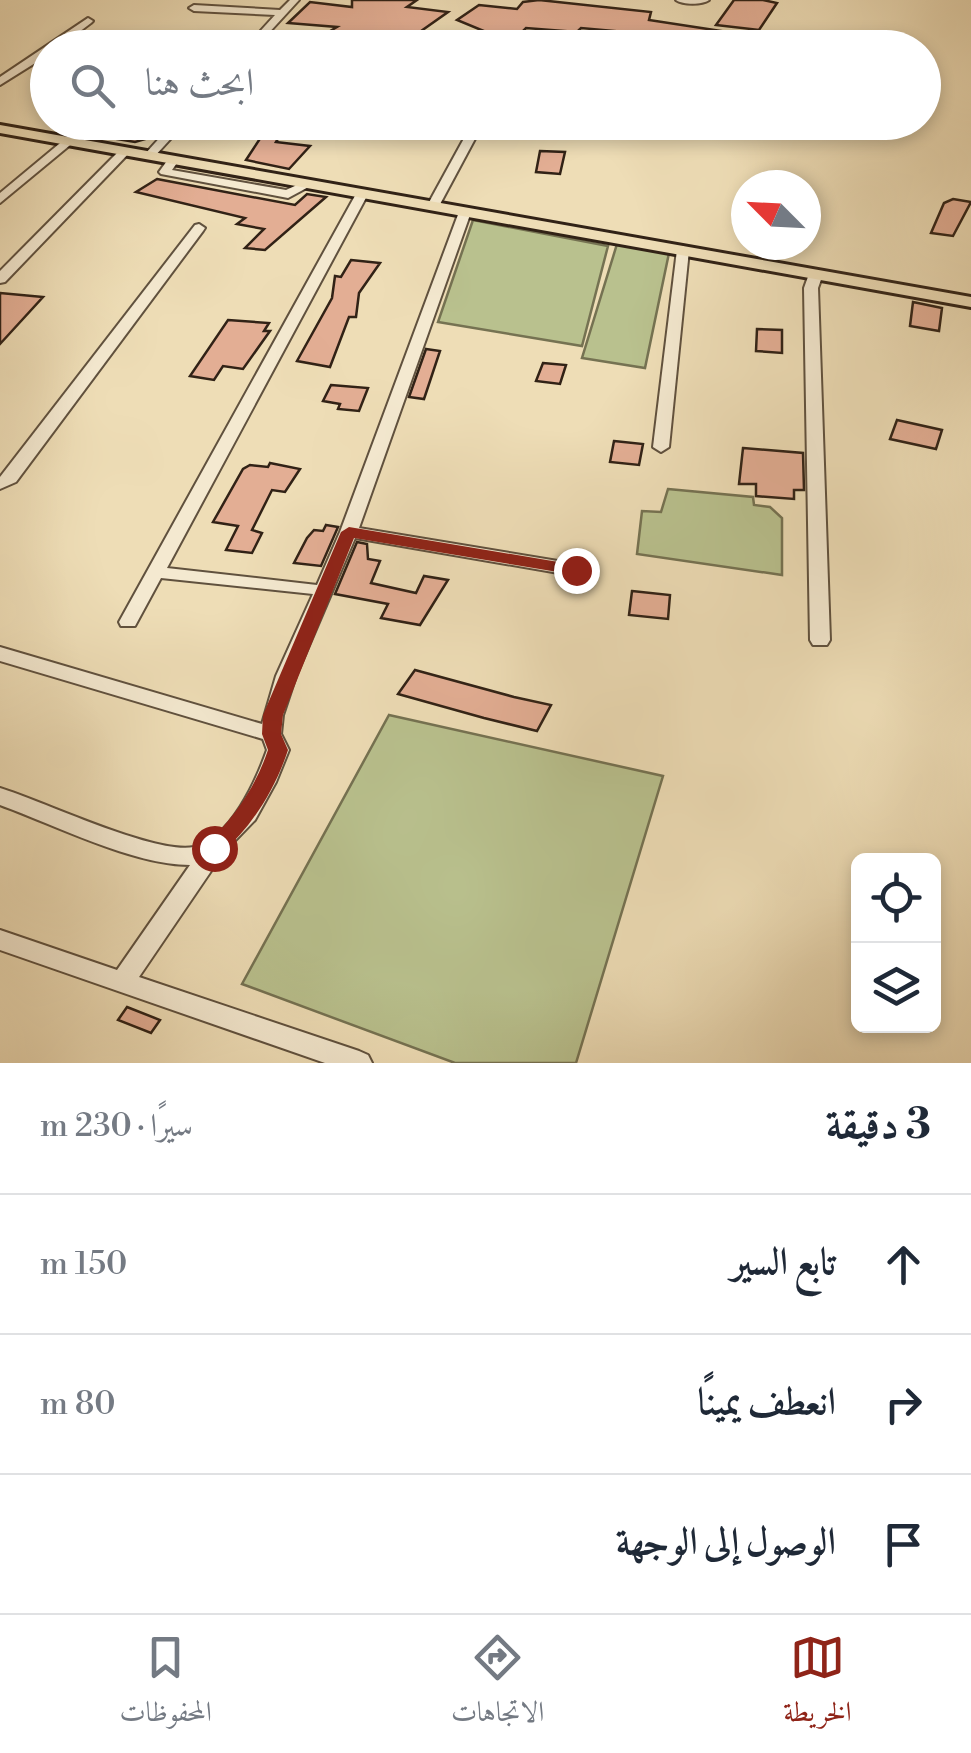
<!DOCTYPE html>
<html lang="ar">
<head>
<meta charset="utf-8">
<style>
	:root { --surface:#fff; --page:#f6f6f7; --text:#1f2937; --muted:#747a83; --line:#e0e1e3; --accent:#8f2418 }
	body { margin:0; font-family:"Libre Bodoni",Amiri,serif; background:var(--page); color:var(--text); direction:rtl }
	.controls { position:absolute; right:30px; bottom:30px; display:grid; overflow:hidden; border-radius:15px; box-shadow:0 5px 15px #0003 }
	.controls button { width:90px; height:90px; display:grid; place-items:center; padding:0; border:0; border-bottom:2px solid var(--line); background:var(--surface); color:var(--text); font:50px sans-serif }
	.compass { position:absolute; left:731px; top:170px; width:90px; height:90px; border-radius:50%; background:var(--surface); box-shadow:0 5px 15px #0003; rotate:294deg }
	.stop { position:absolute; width:30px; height:30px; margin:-22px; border:8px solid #8f2418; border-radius:50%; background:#fff }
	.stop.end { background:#8f2418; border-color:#fff; box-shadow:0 2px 10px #0008 }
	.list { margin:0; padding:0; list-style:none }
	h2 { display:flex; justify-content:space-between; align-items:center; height:130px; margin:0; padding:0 40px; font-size:42px }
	h2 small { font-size:32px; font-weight:400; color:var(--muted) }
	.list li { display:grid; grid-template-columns:65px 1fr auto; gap:30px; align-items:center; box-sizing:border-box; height:140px; padding:0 40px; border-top:2px solid var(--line) }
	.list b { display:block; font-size:38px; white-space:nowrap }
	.list em { font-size:32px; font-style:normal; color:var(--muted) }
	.icon { flex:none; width:55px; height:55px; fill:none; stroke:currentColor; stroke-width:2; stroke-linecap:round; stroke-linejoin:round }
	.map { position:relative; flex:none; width:971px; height:1063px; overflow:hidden; direction:ltr }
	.search { position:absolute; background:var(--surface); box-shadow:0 5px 15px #0003; left:30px; right:30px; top:30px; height:110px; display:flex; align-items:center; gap:25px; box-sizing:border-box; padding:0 35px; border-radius:55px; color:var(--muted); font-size:38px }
	.sheet { height:550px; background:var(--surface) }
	nav { display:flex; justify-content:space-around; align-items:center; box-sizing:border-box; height:140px; border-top:2px solid var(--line); background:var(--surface); font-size:28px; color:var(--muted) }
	nav a { display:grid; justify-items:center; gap:5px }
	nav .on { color:var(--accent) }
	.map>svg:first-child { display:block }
	.green { fill:#b9c18e; stroke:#757252; stroke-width:2.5 }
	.building { fill:#e3ae94; stroke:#312216; stroke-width:2.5 }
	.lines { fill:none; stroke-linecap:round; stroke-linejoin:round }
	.minor-casing { stroke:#60513e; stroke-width:4 }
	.major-casing { stroke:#312216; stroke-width:6 }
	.minor { fill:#f4e9d0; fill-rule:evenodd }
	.major { fill:#eeddb6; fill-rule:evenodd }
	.route { fill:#8f2418 }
</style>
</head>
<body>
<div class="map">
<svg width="971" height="1063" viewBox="0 0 971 1063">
	<rect width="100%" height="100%" fill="#eeddb6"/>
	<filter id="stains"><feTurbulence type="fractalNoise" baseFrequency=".002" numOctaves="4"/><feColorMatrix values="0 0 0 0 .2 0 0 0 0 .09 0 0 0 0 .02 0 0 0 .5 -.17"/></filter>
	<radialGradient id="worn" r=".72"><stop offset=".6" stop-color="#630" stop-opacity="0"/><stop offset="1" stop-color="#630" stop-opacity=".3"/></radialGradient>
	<g class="green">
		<path d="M 473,220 L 608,246 L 582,346 L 438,322 Z"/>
		<path d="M 617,244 L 669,253 L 645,368 L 582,358 Z"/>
		<path d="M 668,489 L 753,497 L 754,505 L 770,507 L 782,518 L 782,575 L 637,554 L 642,511 L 661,512 Z"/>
		<path d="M 389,715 L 663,776 L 576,1063 L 455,1063 L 242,984 Z"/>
	</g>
	<g class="building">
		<path d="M 352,0 L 417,0 L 407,7 L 448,12 L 397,48 L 320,37 L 337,27 L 288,23 L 310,2 L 352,7 Z"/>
		<path d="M 539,0 L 651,12 L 649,20 L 721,31 L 713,48 L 681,48 L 668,44 L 671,36 L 581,28 L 577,32 L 526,28 L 515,39 L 503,39 L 457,20 L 479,5 L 517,9 L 523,2 Z"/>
		<path d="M 734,0 L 763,0 L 777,3 L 759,30 L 716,25 Z"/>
		<path d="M 106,122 L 168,122 L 156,136 L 135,142 L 87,134 Z"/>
		<path d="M 265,131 L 282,132 L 276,142 L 310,146 L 289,169 L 246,160 Z"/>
		<path d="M 540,151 L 565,152 L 560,174 L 536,172 Z"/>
		<path d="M 157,179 L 295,205 L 307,194 L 326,197 L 265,250 L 245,248 L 264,229 L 237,224 L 245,218 L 136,192 Z"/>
		<path d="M 953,199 L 971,202 L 953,236 L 931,233 L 944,203 Z"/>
		<path d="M 351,260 L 380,263 L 359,293 L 356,317 L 349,317 L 330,367 L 297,361 L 332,298 L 335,276 L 341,277 Z"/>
		<path d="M 0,293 L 43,297 L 0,344 Z"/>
		<path d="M 913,302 L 942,308 L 939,331 L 910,326 Z"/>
		<path d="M 228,320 L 269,323 L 264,331 L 270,331 L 243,369 L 223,366 L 214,380 L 190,376 Z"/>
		<path d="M 757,329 L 782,330 L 782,353 L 756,351 Z"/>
		<path d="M 426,349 L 440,351 L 424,399 L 409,397 Z"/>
		<path d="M 543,363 L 566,365 L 560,384 L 536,381 Z"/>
		<path d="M 331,385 L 368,388 L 359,411 L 338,409 L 340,404 L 323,401 Z"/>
		<path d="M 897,420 L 942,430 L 936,449 L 890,439 Z"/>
		<path d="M 614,441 L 643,444 L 639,465 L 610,462 Z"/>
		<path d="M 743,448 L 803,453 L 804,490 L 794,490 L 794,499 L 756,496 L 756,484 L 739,484 Z"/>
		<path d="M 270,463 L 300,469 L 285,492 L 272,490 L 252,530 L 262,533 L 252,553 L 226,550 L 238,526 L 213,522 L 243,469 L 250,465 L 268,467 Z"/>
		<path d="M 326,525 L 338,527 L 321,566 L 294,563 L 307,538 L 314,530 L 323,531 Z"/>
		<path d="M 357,542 L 367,544 L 368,559 L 380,561 L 371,583 L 416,593 L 424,576 L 448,580 L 420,625 L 381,618 L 388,604 L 335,594 Z"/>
		<path d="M 632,591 L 670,595 L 668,619 L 629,615 Z"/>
		<path d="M 415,670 L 514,697 L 551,705 L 537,731 L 484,718 L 398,694 Z"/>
		<path d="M 127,1007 L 160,1020 L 151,1033 L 118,1020 Z"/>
	</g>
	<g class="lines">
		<g class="minor-casing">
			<g id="minor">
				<path d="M 290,0 L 299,0 L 265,37 L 319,48 L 293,48 L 260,42 L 255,48 L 245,48 L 275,15 L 194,11 L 189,8 L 194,5 L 280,10 Z"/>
				<path d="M 676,0 L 709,0 C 702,5 683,5 676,0 Z"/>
				<path d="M 88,18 L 93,21 L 91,23 L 58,48 L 48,48 L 48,55 L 0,85 L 0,77 Z"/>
				<path d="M 526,32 L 636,41 L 641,44 L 636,47 L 529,38 L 522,48 L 513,48 Z"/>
				<path d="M 174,122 L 186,122 L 153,158 L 145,158 L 145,154 Z"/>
				<path d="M 473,122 L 484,122 L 439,206 L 429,209 L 427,206 Z"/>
				<path d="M 65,139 L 75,141 L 0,203 L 0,193 Z"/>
				<path d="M 121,149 L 131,151 L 5,282 L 0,283 L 0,271 Z"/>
				<path d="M 173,157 L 179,160 L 172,170 L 286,190 L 308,180 L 314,184 L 288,198 L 161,174 L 159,172 L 169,158 Z"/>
				<path d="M 362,190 L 368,194 L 167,568 L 317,585 L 340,532 L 459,212 L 465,208 L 471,212 L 359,528 L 576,564 L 585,570 L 576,576 L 355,538 L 296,676 L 283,715 L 281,734 L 289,750 L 276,782 L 255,820 L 224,852 L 139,977 L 359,1051 L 368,1055 L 372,1063 L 325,1063 L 0,950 L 0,930 L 117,970 L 190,865 C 133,865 55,825 0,805 L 0,788 C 43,801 155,855 194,847 C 231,838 256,781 267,750 L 263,739 L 0,661 L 0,647 L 262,724 L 276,676 L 313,594 L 161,578 L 135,626 L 121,626 L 119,622 L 356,194 Z"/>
				<path d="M 199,224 L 205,228 L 203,231 L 16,482 L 0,489 L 0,477 L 195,225 Z"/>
				<path d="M 683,246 L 689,250 L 669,447 L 661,452 L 653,447 L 677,250 Z"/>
				<path d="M 816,270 L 823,274 L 818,288 L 830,640 L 827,645 L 813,645 L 810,640 L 804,288 L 809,274 Z"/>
			</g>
		</g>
		<g class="major-casing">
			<path id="major" d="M 0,125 L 971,297 L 971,307 L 0,133 Z"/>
		</g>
		<use href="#minor" class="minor"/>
		<use href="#major" class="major"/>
	</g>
	<path class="route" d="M 349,527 L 576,565 L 584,570 L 576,575 L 354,538 L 283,715 L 281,734 L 288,750 C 275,790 252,826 221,854 L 207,854 L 207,843 C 235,817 256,786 268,750 L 262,734 L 263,715 L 341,532 Z"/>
	<rect width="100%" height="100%" filter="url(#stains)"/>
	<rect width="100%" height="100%" fill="url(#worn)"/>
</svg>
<div class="controls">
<button><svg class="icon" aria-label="locate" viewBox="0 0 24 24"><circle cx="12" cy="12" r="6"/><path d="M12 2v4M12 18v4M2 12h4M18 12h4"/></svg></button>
<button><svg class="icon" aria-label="layers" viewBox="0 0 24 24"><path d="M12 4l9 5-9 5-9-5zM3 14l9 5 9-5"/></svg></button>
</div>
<svg class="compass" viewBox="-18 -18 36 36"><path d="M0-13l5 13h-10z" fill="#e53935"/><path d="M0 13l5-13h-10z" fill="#747a83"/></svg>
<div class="stop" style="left:214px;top:848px"></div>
<div class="stop end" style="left:576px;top:570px"></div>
<div class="search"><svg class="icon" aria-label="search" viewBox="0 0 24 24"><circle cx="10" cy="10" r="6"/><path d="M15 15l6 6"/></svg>ابحث هنا</div>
</div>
<section class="sheet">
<h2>3 دقيقة<small>سيرًا · 230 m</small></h2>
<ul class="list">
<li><svg class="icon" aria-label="ahead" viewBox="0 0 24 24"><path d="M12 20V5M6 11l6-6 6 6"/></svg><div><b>تابع السير</b></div><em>150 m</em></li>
<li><svg class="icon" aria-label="right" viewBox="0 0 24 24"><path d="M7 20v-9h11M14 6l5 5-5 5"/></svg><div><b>انعطف يمينًا</b></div><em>80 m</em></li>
<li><svg class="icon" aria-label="arrive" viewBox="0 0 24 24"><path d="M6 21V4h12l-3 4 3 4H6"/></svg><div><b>الوصول إلى الوجهة</b></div></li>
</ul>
</section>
<nav>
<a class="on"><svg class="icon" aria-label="map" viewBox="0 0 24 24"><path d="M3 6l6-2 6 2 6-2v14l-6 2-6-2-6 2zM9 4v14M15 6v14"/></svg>الخريطة</a>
<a><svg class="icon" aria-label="directions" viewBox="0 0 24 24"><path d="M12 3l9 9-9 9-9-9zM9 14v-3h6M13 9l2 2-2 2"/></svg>الاتجاهات</a>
<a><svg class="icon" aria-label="saved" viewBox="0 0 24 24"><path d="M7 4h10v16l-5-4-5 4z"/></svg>المحفوظات</a>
</nav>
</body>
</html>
